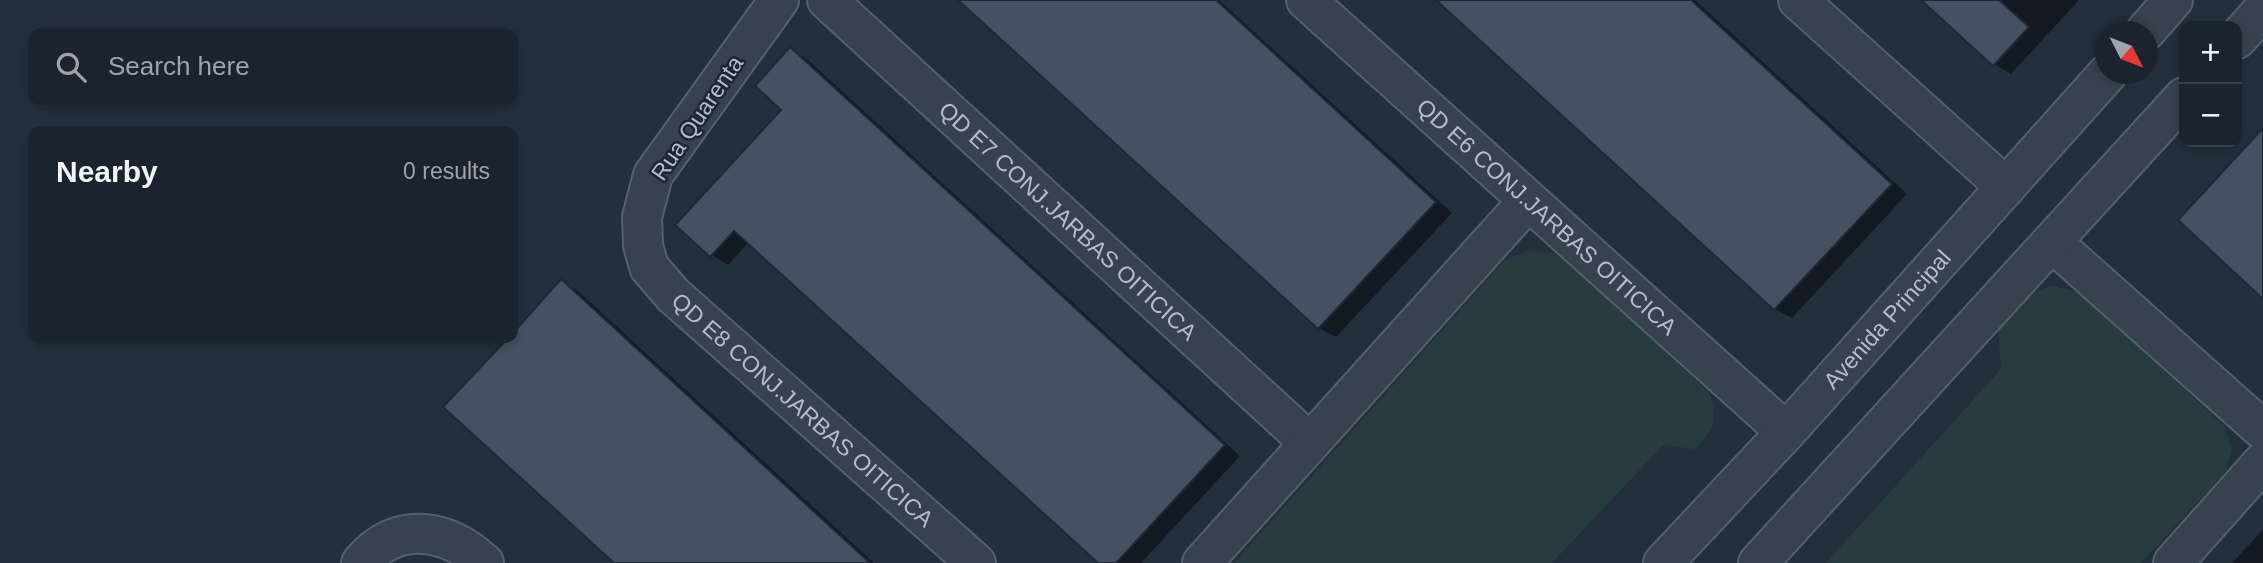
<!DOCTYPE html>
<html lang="en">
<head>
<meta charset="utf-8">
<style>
	:root { --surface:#1b232e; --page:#282f3a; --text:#f1f3f6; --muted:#a0a4aa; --line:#39404a }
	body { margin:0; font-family:Helvetica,sans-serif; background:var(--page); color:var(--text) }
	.controls { position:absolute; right:21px; top:21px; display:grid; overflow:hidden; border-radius:14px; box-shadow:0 4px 10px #0003 }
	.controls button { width:63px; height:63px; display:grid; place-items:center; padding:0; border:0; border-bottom:2px solid var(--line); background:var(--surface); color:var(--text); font:35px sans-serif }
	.compass { position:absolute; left:2095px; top:21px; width:63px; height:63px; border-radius:50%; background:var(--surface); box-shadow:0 4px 10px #0003; rotate:132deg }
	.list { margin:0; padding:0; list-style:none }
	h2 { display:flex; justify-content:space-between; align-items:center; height:91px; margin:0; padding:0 28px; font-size:30px }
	h2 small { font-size:23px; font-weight:400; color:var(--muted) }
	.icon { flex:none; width:38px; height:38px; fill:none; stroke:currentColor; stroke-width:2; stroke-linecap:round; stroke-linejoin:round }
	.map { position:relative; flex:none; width:2263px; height:563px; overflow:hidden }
	.search { position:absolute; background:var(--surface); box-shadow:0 4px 10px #0003; left:28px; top:28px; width:490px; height:77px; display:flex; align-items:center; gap:18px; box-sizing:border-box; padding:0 24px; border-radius:14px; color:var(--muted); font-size:26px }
	.panel { position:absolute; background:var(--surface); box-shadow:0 4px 10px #0003; left:28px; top:126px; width:490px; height:217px; border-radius:14px }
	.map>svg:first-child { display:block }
	.green { fill:#263c3f }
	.shadow { fill:#0007 }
	.building { fill:#455162; stroke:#1f2835; stroke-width:2 }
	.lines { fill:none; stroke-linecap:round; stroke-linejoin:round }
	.minor-casing { stroke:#565f6c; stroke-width:42 }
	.minor { stroke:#38414e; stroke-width:38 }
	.labels { text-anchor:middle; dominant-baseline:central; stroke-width:5; stroke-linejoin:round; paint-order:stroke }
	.street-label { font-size:23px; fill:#b4bcc9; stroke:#1d2633 }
</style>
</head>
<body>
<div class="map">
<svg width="2263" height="563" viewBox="0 0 2263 563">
	<rect width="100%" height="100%" fill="#242f3e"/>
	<g class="green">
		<path d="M 1530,250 L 1557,254 L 1569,263 L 1709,392 C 1719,415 1714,434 1694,449 L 1663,445 L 1552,563 L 1234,563 L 1505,260 Z"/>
		<path d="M 2052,286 L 2079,292 L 2225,427 L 2232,450 L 2225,473 L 2141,563 L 1826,563 L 2001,369 L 1998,326 C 2015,309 2028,291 2052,286 Z"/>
	</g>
	<g class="shadow">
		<path d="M 961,0 L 1219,0 L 1452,213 L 1336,337 L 1319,328 Z"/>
		<path d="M 1438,0 L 1695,0 L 1907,194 L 1792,318 L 1775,309 Z"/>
		<path d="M 1924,0 L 2079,0 L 2011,74 L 1994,64 Z"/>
		<path d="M 790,49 L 807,59 L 1240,456 L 1141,563 L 1101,563 L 749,242 L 728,265 L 712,255 L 678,225 L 784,110 Z"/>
		<path d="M 561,282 L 578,291 L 874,563 L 617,563 L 446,406 L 509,338 L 513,338 Z"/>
		<path d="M 2263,530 L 2263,563 L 2232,563 Z"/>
	</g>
	<g class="building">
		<path d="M 958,0 L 1216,0 L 1436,202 L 1318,329 Z"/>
		<path d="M 1436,0 L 1691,0 L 1892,184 L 1774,310 Z"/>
		<path d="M 1921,0 L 1999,0 L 2029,27 L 1993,66 Z"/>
		<path d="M 790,47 L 1225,445 L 1116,563 L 1098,563 L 734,231 L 710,257 L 675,225 L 781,110 L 755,86 Z"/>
		<path d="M 2263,128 L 2263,299 L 2178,220 Z"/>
		<path d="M 561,279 L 822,519 L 870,563 L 614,563 L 443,407 L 508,338 L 513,338 L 513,333 Z"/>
	</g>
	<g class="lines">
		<g class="minor-casing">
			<g id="minor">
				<path id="s1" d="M 779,0 L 653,175 L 642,217 L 643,245 L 649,267 L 673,295 L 976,563"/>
				<path id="s2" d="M 827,0 L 1310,443"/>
				<path id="s3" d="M 1306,0 L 1786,432"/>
				<path d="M 1798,0 L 2006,187"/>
				<path d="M 2145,32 L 2173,0"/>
				<path d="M 2237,39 L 2263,10"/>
				<path d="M 2053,243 L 2263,430"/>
				<path d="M 361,563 C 396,520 446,528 484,563"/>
				<path d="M 1202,563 L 1527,202"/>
				<path id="s4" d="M 1663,563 L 1786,432 L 2107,74"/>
				<path d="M 1758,563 L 2184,97"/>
				<path d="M 2173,563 L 2263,462"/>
			</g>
		</g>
		<use href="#minor" class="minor"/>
	</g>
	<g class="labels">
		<g class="street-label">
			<text transform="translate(697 118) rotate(-56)">Rua Quarenta</text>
			<text stroke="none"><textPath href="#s3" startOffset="324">QD E6 CONJ.JARBAS OITICICA</textPath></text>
			<text stroke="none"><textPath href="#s2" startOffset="327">QD E7 CONJ.JARBAS OITICICA</textPath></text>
			<text stroke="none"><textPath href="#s4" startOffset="331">Avenida Principal</textPath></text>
			<text stroke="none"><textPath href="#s1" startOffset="520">QD E8 CONJ.JARBAS OITICICA</textPath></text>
		</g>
	</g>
</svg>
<div class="controls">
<button>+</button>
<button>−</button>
</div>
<svg class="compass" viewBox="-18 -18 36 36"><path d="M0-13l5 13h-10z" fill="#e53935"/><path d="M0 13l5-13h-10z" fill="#a0a4aa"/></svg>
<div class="search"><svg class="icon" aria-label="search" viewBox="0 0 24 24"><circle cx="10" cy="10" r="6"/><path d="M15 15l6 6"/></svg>Search here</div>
<section class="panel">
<h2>Nearby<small>0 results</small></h2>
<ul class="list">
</ul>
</section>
</div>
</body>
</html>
